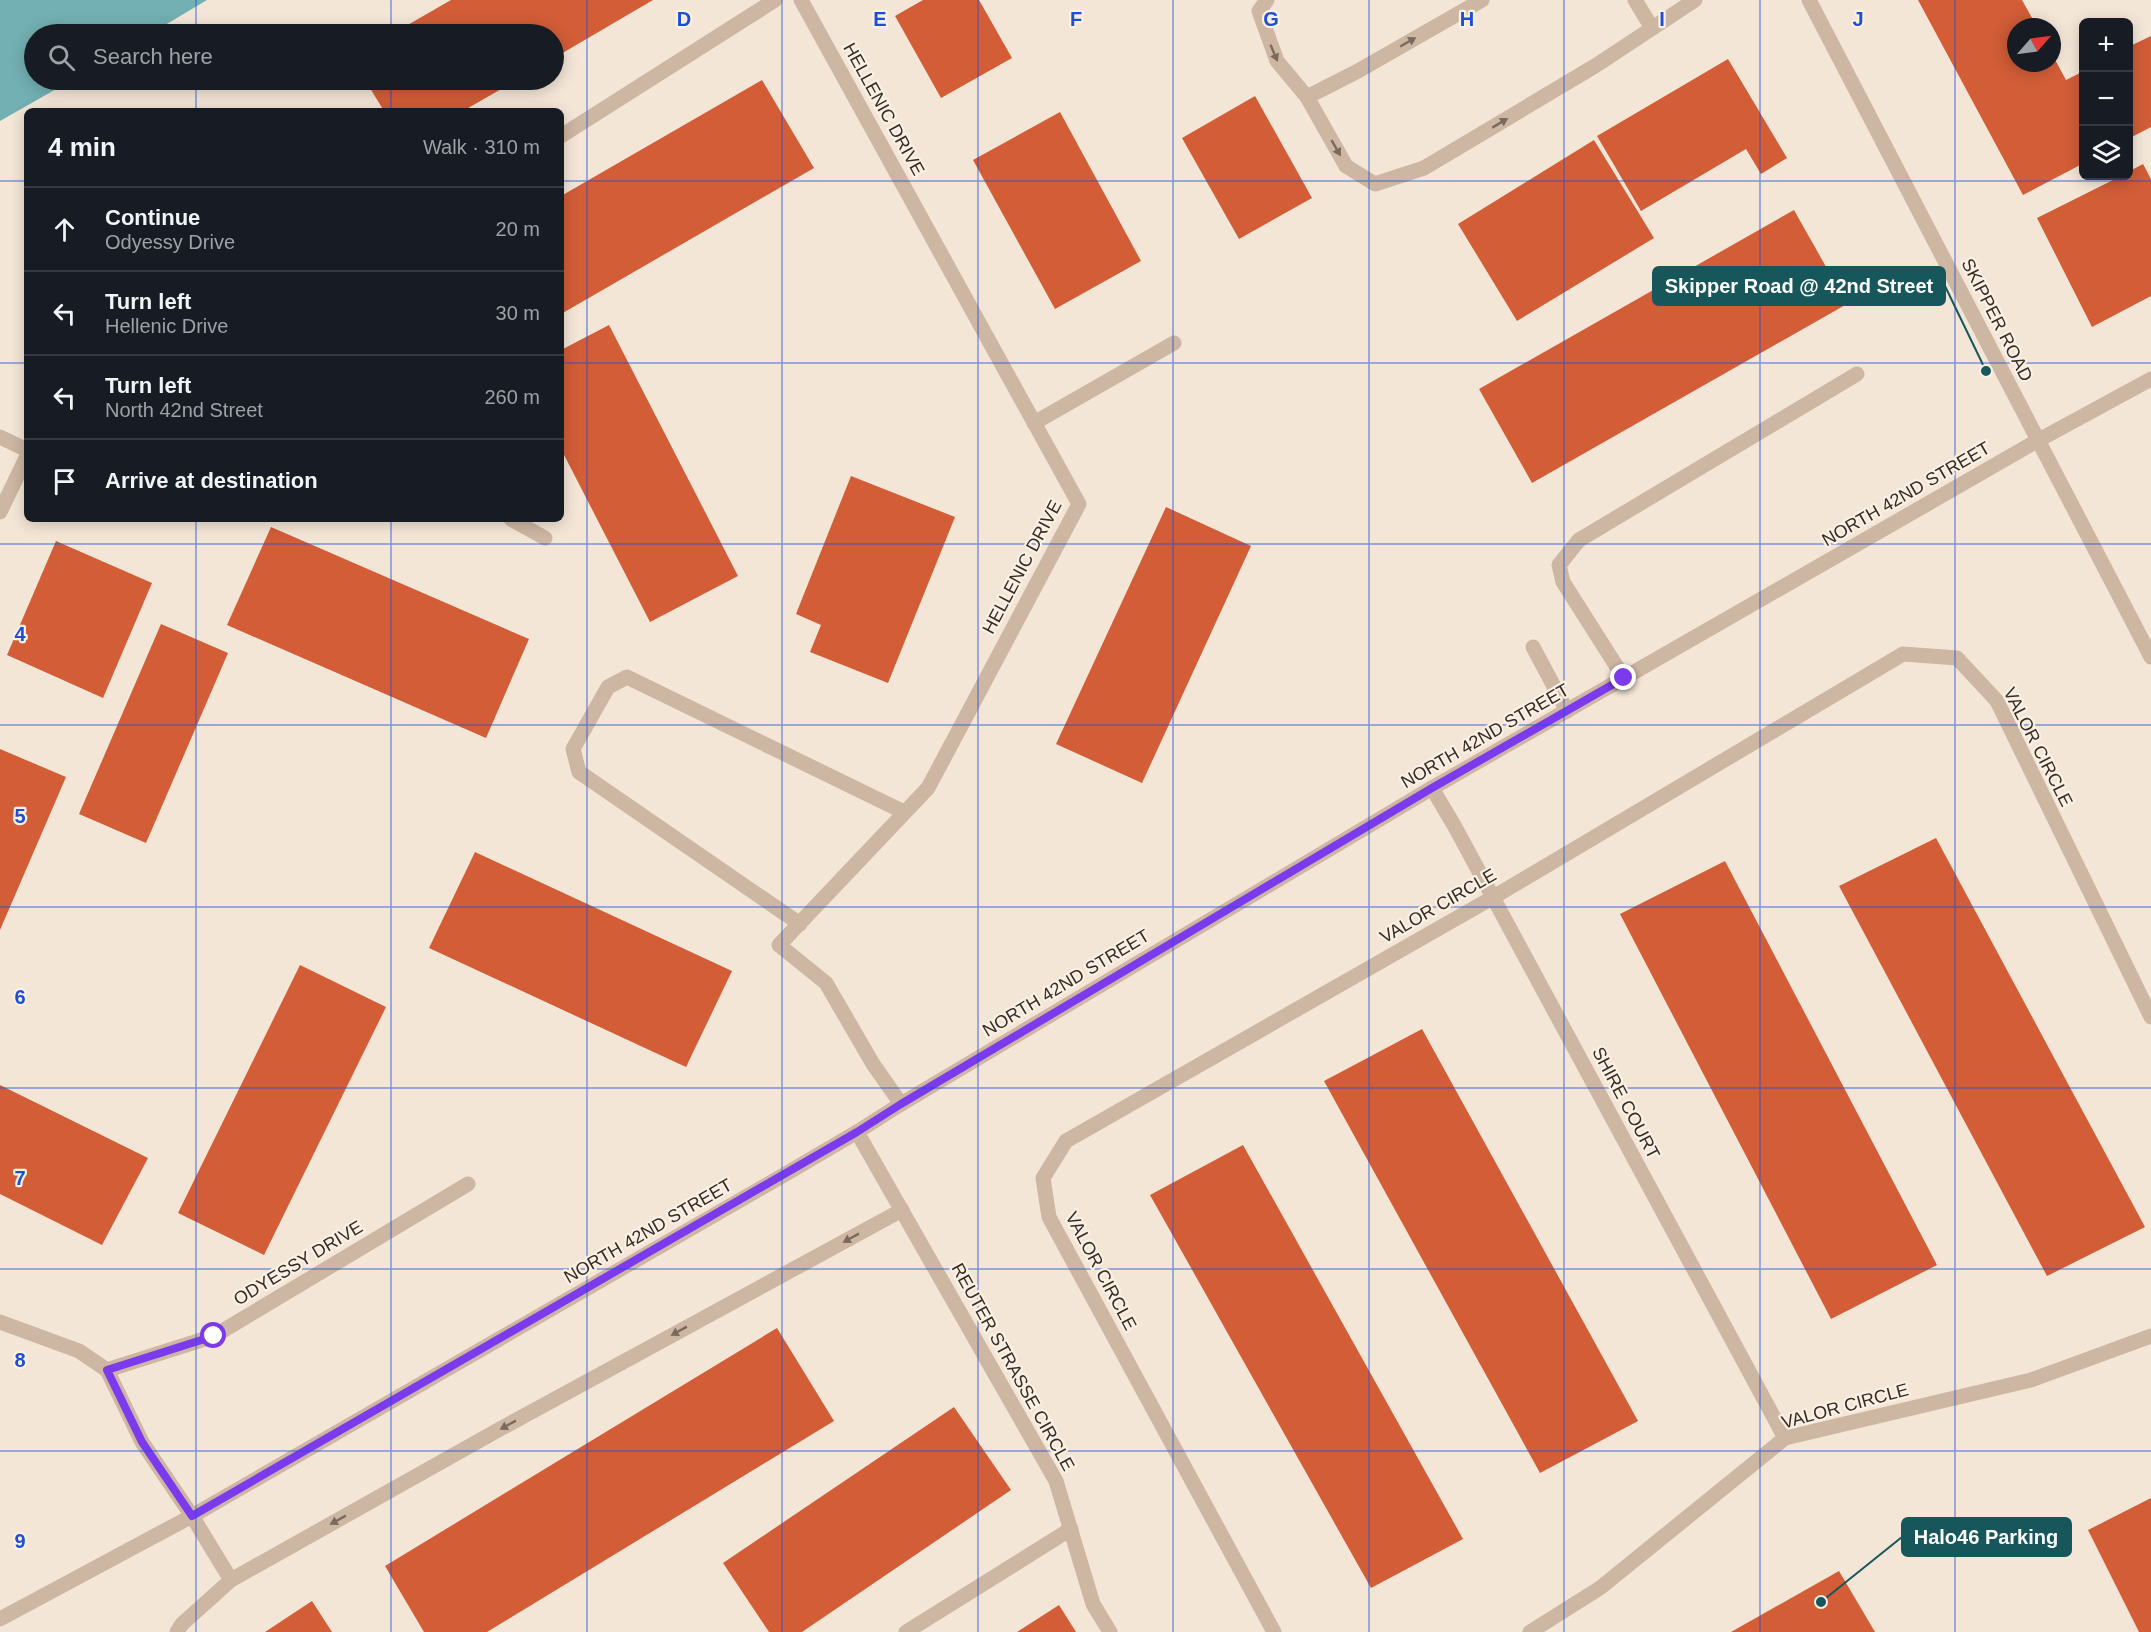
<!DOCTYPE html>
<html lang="en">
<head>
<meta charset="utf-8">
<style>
	:root { --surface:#171b24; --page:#20242c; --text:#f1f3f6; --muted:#9ea1a6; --line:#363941 }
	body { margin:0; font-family:Helvetica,sans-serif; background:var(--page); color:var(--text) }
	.controls { position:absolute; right:18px; top:18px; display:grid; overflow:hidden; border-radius:9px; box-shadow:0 3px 15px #0003 }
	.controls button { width:54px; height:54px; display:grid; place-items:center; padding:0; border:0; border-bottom:2px solid var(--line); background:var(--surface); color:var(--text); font:30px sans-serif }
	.compass { position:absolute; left:2007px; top:18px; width:54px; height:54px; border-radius:50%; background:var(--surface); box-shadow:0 3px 15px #0003; rotate:62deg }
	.stop { position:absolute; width:18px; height:18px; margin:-14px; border:4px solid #7c3aed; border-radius:50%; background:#fff }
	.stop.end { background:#7c3aed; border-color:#fff; box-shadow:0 2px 6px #0008 }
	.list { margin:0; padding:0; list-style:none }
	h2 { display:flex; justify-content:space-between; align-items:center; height:78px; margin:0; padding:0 24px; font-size:26px }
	h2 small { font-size:20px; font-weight:400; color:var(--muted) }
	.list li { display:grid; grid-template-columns:39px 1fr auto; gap:18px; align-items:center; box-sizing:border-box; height:84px; padding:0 24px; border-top:2px solid var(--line) }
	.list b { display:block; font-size:22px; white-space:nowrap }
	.list p { margin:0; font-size:20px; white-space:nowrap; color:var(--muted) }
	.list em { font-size:20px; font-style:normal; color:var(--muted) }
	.icon { flex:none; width:33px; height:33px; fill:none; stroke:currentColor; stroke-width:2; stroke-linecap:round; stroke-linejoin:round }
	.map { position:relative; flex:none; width:2151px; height:1632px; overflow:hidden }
	.search { position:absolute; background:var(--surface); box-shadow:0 3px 15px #0003; left:24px; top:24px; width:540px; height:66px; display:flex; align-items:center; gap:15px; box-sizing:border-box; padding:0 21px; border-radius:33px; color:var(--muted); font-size:22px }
	.panel { position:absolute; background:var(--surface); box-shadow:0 3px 15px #0003; left:24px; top:108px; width:540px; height:414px; border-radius:9px }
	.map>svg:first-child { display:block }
	.water { fill:#73b0b3 }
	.building { fill:#d25d37 }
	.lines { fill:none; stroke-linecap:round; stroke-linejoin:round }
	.minor { stroke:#cdb6a2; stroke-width:15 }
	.oneway { fill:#7a6a5d }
	.route { stroke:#7c3aed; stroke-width:8 }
	.grid { fill:none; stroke:#1d4ed8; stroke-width:1.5; stroke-opacity:0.55 }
	.labels { text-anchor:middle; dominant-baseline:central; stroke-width:4.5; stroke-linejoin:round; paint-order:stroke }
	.street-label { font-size:18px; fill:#362b25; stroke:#fbf0e4 }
	.grid-label { font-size:20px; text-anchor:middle; font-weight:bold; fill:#1d4ed8; stroke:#fbf0e4; stroke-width:4.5; stroke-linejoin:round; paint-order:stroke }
	.leader { fill:none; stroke:#17575c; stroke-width:2 }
	.callout-dot { fill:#17575c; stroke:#fbf0e4; stroke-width:2 }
	.callout { fill:#17575c; stroke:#17575c; stroke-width:2 }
	.callout-label { font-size:20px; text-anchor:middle; font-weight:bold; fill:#fff }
</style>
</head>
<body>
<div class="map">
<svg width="2151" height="1632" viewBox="0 0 2151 1632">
	<rect width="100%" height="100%" fill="#f4e6d7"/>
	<path class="water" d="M 0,0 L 207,0 L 150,34 L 34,34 L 34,80 L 72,80 L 0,121 Z"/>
	<g class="building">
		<path d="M 451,0 L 653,0 L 554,58 L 554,34 L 392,34 Z"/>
		<path d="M 923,0 L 979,0 L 1012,58 L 941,98 L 895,16 Z"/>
		<path d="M 1918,0 L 2022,0 L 2037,27 L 2016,27 L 2016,63 L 2052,63 L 2052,54 L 2066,80 L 2084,71 L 2084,163 L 2023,195 Z"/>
		<path d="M 2151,36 L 2151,127 L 2128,139 L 2128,47 Z"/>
		<path d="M 1728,59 L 1787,158 L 1761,174 L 1746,149 L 1641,211 L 1597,136 Z"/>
		<path d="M 365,80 L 517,80 L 463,111 L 384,111 Z"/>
		<path d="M 762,80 L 814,168 L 561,314 L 561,196 Z"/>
		<path d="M 1255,96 L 1312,198 L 1239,239 L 1182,138 Z"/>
		<path d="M 1060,112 L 1141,261 L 1055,309 L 973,160 Z"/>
		<path d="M 1594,140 L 1654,238 L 1517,321 L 1458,224 Z"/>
		<path d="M 2143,164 L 2151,179 L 2151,296 L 2092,327 L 2037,218 L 2121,176 L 2128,176 L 2128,172 Z"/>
		<path d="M 1794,210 L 1847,304 L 1532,483 L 1479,389 Z"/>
		<path d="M 609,325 L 738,576 L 650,622 L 561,449 L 561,350 Z"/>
		<path d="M 851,476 L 955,517 L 888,683 L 810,652 L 821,625 L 796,614 Z"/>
		<path d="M 1166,507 L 1251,546 L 1142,783 L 1056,744 Z"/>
		<path d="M 271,527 L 529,639 L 486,738 L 227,625 Z"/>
		<path d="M 56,541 L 152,583 L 103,698 L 7,655 Z"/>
		<path d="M 161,624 L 228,653 L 146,843 L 79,814 Z"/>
		<path d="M 0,749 L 66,777 L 0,930 Z"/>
		<path d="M 1936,838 L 2145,1227 L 2047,1276 L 1839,886 Z"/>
		<path d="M 475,852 L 732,971 L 686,1067 L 429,948 Z"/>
		<path d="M 1725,861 L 1937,1265 L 1831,1319 L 1620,914 Z"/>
		<path d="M 300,965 L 386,1007 L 264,1255 L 178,1213 Z"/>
		<path d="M 1422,1029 L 1638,1421 L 1540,1473 L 1324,1081 Z"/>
		<path d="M 0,1085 L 148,1158 L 102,1245 L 0,1194 Z"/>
		<path d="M 1243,1145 L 1463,1539 L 1371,1588 L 1150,1195 Z"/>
		<path d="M 777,1328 L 834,1421 L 487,1632 L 424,1632 L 385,1566 Z"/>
		<path d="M 954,1407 L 1011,1490 L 802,1632 L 769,1632 L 723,1563 Z"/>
		<path d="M 2151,1498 L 2151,1632 L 2139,1632 L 2088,1530 Z"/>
		<path d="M 1839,1571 L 1875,1632 L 1731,1632 Z"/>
		<path d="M 312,1601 L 332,1632 L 265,1632 Z"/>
		<path d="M 1059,1605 L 1076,1632 L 1017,1632 Z"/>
	</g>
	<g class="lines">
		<g class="minor">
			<path d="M 801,0 L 1079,504 L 928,788 L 779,945 L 826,983 L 873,1064 L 901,1104"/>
			<path d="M 1267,0 L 1259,11 L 1277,61 L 1307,97 L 1358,71 L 1482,0"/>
			<path d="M 1635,0 L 1652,28"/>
			<path d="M 1809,0 L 2151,657"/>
			<path d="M 1307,97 L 1346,166 L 1375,184 L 1424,168 L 1595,66 L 1695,0"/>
			<path d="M 561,136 L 775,0"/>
			<path d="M 1034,423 L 1174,343"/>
			<path d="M 0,437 L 27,450"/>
			<path d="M 0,512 L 27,456"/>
			<path d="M 511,519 L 545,538"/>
			<path d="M 1533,647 L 1567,711"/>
			<path d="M 1624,678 L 1563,582 L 1559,565 L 1579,540 L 1857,374"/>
			<path d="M 1432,788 L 1455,827 L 1785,1438"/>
			<path d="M 800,924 L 579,772 L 573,749 L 608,687 L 627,677 L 904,812"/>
			<path d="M 857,1132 L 1056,1481 L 1093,1604 L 1110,1632"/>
			<path d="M 0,1322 L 79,1351 L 107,1370 L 142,1442 L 192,1516 L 231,1580 L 182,1624 L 177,1632"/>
			<path d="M 107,1370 L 214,1336 L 468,1184"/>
			<path d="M 231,1580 L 500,1429 L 902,1210"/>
			<path d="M 0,1619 L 192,1516 L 789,1172 L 857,1132 L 901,1104 L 1432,788 L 2037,441 L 2151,379"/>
			<path d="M 906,1632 L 1071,1529"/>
			<path d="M 1274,1632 L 1049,1217 L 1043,1178 L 1066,1141 L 1492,898 L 1903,654 L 1957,658 L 1997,701 L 2151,1017"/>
			<path d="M 1530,1632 L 1600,1588 L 1785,1438 L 2031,1380 L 2151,1336"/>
		</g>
	</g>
	<defs><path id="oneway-solid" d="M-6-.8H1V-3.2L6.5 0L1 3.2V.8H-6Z" transform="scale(1.5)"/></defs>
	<g class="oneway">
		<use href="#oneway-solid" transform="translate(1408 42) rotate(-30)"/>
		<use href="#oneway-solid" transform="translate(1274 53) rotate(67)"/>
		<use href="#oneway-solid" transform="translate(1500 123) rotate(-31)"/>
		<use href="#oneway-solid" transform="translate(1336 148) rotate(60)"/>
		<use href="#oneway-solid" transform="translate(851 1238) rotate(151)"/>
		<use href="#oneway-solid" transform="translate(679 1331) rotate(151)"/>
		<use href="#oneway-solid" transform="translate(508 1425) rotate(151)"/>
		<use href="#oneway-solid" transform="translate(338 1520) rotate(151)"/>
	</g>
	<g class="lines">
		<path class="route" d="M 214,1336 L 107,1370 L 142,1442 L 192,1516 L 857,1132 L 901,1104 L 1432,788 L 1624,678"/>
	</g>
	<path class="grid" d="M 196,0 L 196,34M 391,0 L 391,34M 587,0 L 587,1632M 782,0 L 782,1632M 978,0 L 978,1632M 1173,0 L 1173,1632M 1369,0 L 1369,1632M 1564,0 L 1564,1632M 1760,0 L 1760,1632M 1955,0 L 1955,1632M 196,80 L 196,111M 391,80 L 391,111M 0,181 L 27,181M 561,181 L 2151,181M 0,363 L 27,363M 561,363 L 2151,363M 196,519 L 196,1632M 391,519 L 391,1632M 0,544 L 2151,544M 0,725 L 2151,725M 0,907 L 2151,907M 0,1088 L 2151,1088M 0,1269 L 2151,1269M 0,1451 L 2151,1451"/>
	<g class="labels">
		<g class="street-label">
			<text transform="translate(884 109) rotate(61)">HELLENIC DRIVE</text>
			<text transform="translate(1997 320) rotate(63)">SKIPPER ROAD</text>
			<text transform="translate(1906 494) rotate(-30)">NORTH 42ND STREET</text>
			<text transform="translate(1022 567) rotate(-62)">HELLENIC DRIVE</text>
			<text transform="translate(1485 736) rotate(-30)">NORTH 42ND STREET</text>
			<text transform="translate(2038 747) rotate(63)">VALOR CIRCLE</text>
			<text transform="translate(1438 906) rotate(-30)">VALOR CIRCLE</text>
			<text transform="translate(1066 983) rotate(-31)">NORTH 42ND STREET</text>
			<text transform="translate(1626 1103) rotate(62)">SHIRE COURT</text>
			<text transform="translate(648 1231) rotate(-30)">NORTH 42ND STREET</text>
			<text transform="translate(298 1263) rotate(-31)">ODYESSY DRIVE</text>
			<text transform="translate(1101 1271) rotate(62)">VALOR CIRCLE</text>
			<text transform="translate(1013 1367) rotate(61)">REUTER STRASSE CIRCLE</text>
			<text transform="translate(1845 1406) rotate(-15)">VALOR CIRCLE</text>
		</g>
	</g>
	<g class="grid-label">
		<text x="684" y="26">D</text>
		<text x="880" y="26">E</text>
		<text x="1076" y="26">F</text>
		<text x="1271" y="26">G</text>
		<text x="1467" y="26">H</text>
		<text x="1662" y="26">I</text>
		<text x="1858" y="26">J</text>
		<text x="20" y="641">4</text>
		<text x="20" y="823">5</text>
		<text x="20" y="1004">6</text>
		<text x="20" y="1185">7</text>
		<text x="20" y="1367">8</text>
		<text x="20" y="1548">9</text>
	</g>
	<path class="leader" d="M1986 371L1945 286M1821 1602L1902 1537"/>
	<g class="callout-dot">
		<circle cx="1986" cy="371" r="6"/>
		<circle cx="1821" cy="1602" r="6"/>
	</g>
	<g class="callout">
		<rect x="1653" y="267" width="292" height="38" rx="6"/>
		<rect x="1902" y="1518" width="169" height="38" rx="6"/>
	</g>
	<g class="callout-label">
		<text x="1799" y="293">Skipper Road @ 42nd Street</text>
		<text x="1986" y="1544">Halo46 Parking</text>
	</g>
</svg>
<div class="controls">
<button>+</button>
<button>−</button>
<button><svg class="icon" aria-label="layers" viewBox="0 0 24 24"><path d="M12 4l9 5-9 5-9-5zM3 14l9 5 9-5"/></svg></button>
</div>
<svg class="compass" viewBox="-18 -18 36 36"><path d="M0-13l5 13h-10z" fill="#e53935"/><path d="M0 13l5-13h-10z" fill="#9ea1a6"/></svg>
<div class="stop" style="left:214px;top:1336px"></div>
<div class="stop end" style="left:1624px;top:678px"></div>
<div class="search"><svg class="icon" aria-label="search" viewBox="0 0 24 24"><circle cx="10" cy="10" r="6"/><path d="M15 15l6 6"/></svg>Search here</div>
<section class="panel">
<h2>4 min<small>Walk · 310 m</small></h2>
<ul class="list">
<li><svg class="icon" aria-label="ahead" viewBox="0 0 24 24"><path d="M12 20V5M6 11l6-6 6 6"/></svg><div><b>Continue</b><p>Odyessy Drive</p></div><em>20 m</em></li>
<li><svg class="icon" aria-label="left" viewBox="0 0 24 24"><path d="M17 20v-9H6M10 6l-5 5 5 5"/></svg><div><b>Turn left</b><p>Hellenic Drive</p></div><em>30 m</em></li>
<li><svg class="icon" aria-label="left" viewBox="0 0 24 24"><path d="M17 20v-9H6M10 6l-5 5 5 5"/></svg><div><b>Turn left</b><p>North 42nd Street</p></div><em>260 m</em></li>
<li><svg class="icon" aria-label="arrive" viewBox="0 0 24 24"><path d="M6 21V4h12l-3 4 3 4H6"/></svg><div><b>Arrive at destination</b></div></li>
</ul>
</section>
</div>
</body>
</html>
